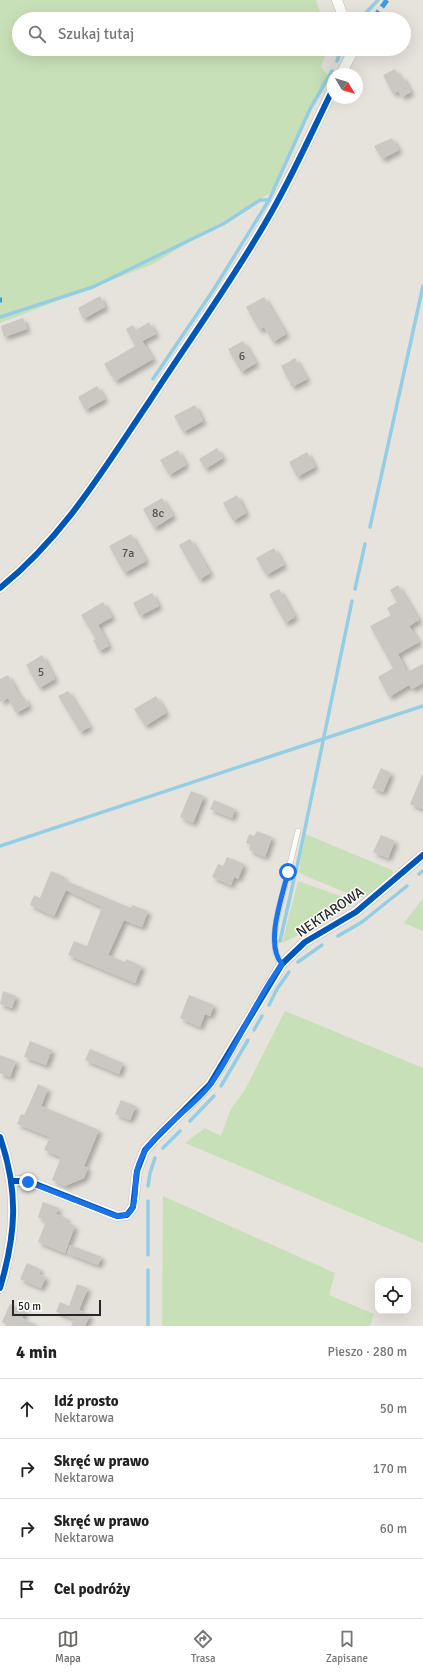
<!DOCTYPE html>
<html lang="pl">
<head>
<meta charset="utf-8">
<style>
	:root { --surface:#fff; --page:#f2f2f2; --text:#222; --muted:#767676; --line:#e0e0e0; --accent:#6a6866 }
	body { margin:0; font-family:Signika,sans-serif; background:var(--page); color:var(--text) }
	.controls { position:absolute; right:12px; bottom:12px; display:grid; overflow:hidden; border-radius:8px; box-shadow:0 4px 16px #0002 }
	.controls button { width:36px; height:36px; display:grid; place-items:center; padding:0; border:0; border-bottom:1px solid var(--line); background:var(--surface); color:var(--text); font:20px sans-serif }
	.compass { position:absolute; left:327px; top:68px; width:36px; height:36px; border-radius:50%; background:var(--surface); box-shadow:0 4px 16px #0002; rotate:128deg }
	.scale { position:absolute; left:12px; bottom:10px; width:89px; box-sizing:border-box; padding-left:4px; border:2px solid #272727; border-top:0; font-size:11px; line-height:14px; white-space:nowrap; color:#272727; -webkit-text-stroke:3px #fff; paint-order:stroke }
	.stop { position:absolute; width:12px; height:12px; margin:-9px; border:3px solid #1a73e8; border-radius:50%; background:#fff }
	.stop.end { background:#1a73e8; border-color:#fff; box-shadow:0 1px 4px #0008 }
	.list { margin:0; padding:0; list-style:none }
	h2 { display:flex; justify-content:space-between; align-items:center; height:52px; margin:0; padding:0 16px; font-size:17px }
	h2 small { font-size:13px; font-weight:400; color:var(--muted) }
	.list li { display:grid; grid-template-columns:26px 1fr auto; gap:12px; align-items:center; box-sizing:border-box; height:60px; padding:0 16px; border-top:1px solid var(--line) }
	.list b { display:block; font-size:15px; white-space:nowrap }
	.list p { margin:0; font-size:13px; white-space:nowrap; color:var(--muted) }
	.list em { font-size:13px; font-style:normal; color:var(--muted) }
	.icon { flex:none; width:22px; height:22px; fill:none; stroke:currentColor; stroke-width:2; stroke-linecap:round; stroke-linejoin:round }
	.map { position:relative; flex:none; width:423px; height:1326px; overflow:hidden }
	.search { position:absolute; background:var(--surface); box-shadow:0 4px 16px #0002; left:12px; right:12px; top:12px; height:44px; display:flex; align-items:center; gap:10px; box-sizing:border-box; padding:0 14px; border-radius:22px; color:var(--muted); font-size:15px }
	.sheet { height:292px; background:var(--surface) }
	nav { display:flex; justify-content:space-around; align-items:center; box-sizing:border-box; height:56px; border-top:1px solid var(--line); background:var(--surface); font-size:11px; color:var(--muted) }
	nav a { display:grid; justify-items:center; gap:2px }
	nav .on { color:var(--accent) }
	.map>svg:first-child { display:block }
	.green { fill:#c8e0b7 }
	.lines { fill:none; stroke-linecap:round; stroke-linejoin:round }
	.stream { stroke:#93cee4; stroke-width:3.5 }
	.building { fill:#cbc8c3; filter:url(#shadow) }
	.service-casing { stroke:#c0bebe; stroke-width:6 }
	.minor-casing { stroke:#c0bebe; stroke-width:11 }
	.service { stroke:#fbfbfa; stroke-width:5 }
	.minor { stroke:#fbfbfa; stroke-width:10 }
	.quiet { stroke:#3d9ce0; stroke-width:5; stroke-dasharray:10 5; stroke-linecap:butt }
	.cycleway-casing { stroke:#fff; stroke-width:8 }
	.cycleway { stroke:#0057b8; stroke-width:6 }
	.route { stroke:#1a73e8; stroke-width:5 }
	.labels { text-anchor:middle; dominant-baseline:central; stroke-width:3; stroke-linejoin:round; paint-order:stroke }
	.number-label { font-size:12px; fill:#525150 }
	.street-label { font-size:14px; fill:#272727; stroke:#fff }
</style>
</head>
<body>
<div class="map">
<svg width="423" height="1326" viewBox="0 0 423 1326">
	<defs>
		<filter id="shadow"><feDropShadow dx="3.5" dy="3.5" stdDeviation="2" flood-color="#0004"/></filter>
	</defs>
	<rect width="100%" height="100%" fill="#e6e2dc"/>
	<g class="green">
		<path d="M 0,0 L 316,0 L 322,19 L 19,19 L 19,49 L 327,49 L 321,67 L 328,76 L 273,191 L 153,264 L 0,323 Z"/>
		<path d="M 305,834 L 392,870 L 393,875 L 367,896 L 359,898 L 299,873 Z"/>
		<path d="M 298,881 L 351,900 L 350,906 L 312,929 L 282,943 Z"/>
		<path d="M 423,898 L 423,931 L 404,923 Z"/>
		<path d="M 285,1011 L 423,1068 L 423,1243 L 185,1143 L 205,1128 L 221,1136 L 231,1109 L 246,1088 Z"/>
		<path d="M 163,1196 L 335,1273 L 329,1295 L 374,1314 L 370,1326 L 162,1326 Z"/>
	</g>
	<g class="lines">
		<g class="stream">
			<path d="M 360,19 L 378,0"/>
			<path d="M 337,61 L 341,49"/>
			<path d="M 0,317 L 93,287 L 223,224 L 260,200 L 269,200"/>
			<path d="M 153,379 L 214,289 L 269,200 L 310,109 L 332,71"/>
			<path d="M 370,527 L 423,286"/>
			<path d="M 355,589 L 365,544"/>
			<path d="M 0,846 L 423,706"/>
			<path d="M 296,872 L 352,601"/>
			<path d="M 419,874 L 423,871"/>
			<path d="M 338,936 L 362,922 L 407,886"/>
			<path d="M 280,941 L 294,879"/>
			<path d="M 298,962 L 322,945"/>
			<path d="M 269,1005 L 277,989 L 289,972"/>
			<path d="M 254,1030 L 262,1016"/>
			<path d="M 221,1086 L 248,1040"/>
			<path d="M 190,1121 L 214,1096"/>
			<path d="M 163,1148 L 180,1131"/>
			<path d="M 148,1186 L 150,1173 L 155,1158"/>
			<path d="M 148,1255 L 148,1201"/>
			<path d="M 148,1270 L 148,1326"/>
		</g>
	</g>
	<g class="building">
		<path d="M 395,69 L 400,78 L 402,76 L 411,92 L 402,97 L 398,91 L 393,94 L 383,75 Z"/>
		<path d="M 392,138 L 399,150 L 382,159 L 374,146 Z"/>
		<path d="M 100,296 L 105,307 L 83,319 L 78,308 Z"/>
		<path d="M 264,297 L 286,334 L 273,342 L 264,327 L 259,330 L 246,307 Z"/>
		<path d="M 23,318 L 27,329 L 4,337 L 1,326 Z"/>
		<path d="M 149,322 L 156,334 L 142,341 L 153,359 L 115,381 L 104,364 L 135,346 L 126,329 L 133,325 L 136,330 Z"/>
		<path d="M 243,341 L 256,363 L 241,372 L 228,349 Z"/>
		<path d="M 295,358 L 307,379 L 292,387 L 281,366 Z"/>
		<path d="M 97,386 L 105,399 L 85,410 L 78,397 Z"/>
		<path d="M 195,405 L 203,421 L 183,432 L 174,416 Z"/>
		<path d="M 217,448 L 223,458 L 205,469 L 199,459 Z"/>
		<path d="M 178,450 L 186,465 L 169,475 L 160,460 Z"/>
		<path d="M 307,452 L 315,467 L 297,477 L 289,462 Z"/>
		<path d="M 237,495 L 246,513 L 233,521 L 223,503 Z"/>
		<path d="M 162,498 L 173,516 L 154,528 L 143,509 Z"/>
		<path d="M 131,534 L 146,561 L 124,573 L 109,546 Z"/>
		<path d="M 190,539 L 210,573 L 199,580 L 179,545 Z"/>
		<path d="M 274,548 L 284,565 L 266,575 L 256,558 Z"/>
		<path d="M 398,585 L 419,620 L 409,626 L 419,642 L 398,654 L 407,672 L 423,664 L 423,683 L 412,689 L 409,685 L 389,697 L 378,677 L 393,668 L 370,626 L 391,615 L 387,608 L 397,602 L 390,590 Z"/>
		<path d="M 279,589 L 295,617 L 285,623 L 269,594 Z"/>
		<path d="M 152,593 L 159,606 L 140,616 L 133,603 Z"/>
		<path d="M 103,602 L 112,617 L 98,625 L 109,646 L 99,651 L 93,640 L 96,639 L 81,615 Z"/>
		<path d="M 42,655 L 55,679 L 39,688 L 26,665 Z"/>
		<path d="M 8,675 L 21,699 L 24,697 L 29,706 L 16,713 L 8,698 L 0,702 L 0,679 Z"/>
		<path d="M 68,691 L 90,727 L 80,732 L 58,696 Z"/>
		<path d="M 156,696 L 166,713 L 145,726 L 134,709 Z"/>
		<path d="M 381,768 L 391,773 L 383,792 L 372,788 Z"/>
		<path d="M 423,773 L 423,809 L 410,804 Z"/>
		<path d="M 191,791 L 204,796 L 193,823 L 180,817 Z"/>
		<path d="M 214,800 L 235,809 L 232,818 L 210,809 Z"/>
		<path d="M 257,831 L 272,837 L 265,857 L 249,850 L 251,845 L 246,843 L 249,834 L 254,836 Z"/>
		<path d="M 381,835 L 395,841 L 388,858 L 373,852 Z"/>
		<path d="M 227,857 L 244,864 L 238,879 L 234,877 L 231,885 L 212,877 L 218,864 L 223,866 Z"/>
		<path d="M 51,871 L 65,877 L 64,880 L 131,908 L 132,905 L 148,911 L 142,927 L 124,920 L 108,955 L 125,962 L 126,959 L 142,966 L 135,983 L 68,955 L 74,941 L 87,946 L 102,907 L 66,890 L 54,916 L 30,905 L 34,895 L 40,898 Z"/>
		<path d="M 3,991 L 16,996 L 12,1008 L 0,1004 Z"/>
		<path d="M 189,995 L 214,1005 L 210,1016 L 205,1014 L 200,1027 L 180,1018 Z"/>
		<path d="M 30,1041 L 52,1050 L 46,1065 L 24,1057 Z"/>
		<path d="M 90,1049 L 123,1063 L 119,1074 L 85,1060 Z"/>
		<path d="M 0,1055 L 16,1061 L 10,1077 L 0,1073 Z"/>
		<path d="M 38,1084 L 48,1089 L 41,1106 L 99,1130 L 84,1166 L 88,1168 L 84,1178 L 65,1186 L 52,1180 L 61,1157 L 44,1150 L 50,1137 L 17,1124 L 21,1114 L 24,1115 L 28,1107 Z"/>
		<path d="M 121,1100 L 136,1106 L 130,1120 L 115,1114 Z"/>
		<path d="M 43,1202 L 59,1208 L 56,1214 L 67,1218 L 66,1222 L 75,1226 L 65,1253 L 38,1242 L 46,1221 L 38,1217 Z"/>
		<path d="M 70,1245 L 102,1257 L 98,1265 L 67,1253 Z"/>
		<path d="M 27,1263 L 40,1269 L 39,1274 L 46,1277 L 41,1288 L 20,1279 Z"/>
		<path d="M 77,1284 L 88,1288 L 79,1310 L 90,1315 L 85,1326 L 71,1326 L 74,1319 L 56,1312 L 60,1302 L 69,1306 Z"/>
		<path d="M 10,1304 L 25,1311 L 22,1318 L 38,1326 L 10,1326 L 2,1322 Z"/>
	</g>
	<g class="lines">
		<g class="service-casing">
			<path id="service" d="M 282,964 L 276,954 L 274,938 L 277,917 L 298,831"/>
		</g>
		<g class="minor-casing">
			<g id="minor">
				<path d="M 337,0 L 344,19"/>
				<path d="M 341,74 L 354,49"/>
				<path d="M 0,588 C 65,535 103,470 149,402 C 184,348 222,295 255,240 C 285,192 308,140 333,89"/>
				<path d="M 0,1137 C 19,1192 16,1234 0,1288"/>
				<path d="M 11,1181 L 22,1181 L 33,1183 L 117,1216 L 127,1215 L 133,1207 L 137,1171 L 145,1150 L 155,1139 L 210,1084 L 282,964 L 305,942 L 356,912 L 423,855"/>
			</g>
		</g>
		<use href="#service" class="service"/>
		<use href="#minor" class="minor"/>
		<g class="quiet">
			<path d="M 373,19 L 387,0"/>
			<path d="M 0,300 L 2,300"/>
		</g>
		<g class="cycleway-casing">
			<g id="cycleway">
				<path d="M 0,588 C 65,535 103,470 149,402 C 184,348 222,295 255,240 C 285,192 308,140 333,89"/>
				<path d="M 0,1137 C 19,1192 16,1234 0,1288"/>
				<path d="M 11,1181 L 22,1181 L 33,1183 L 117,1216 L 127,1215 L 133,1207 L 137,1171 L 145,1150 L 155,1139 L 210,1084 L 282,964 L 305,942 L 356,912 L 423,855"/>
			</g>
		</g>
		<use href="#cycleway" class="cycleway"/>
	</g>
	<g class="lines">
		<path class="route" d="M 28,1182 L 113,1215 C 140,1222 134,1192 136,1177 C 137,1168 140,1159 145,1151 C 162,1125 192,1109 211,1084 C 238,1046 254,1001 282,964 C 264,944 283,895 288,872"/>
	</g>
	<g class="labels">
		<g class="number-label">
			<text x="242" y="356">6</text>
			<text x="158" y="513">8c</text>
			<text x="128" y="553">7a</text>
			<text x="41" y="672">5</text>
		</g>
		<g class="street-label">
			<text transform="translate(330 912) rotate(-34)">NEKTAROWA</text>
		</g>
	</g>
</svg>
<div class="controls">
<button><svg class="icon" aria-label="locate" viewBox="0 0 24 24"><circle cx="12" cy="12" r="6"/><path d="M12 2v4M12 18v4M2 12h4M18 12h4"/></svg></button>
</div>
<svg class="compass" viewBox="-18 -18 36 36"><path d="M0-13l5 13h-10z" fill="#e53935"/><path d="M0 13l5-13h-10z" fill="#767676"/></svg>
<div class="scale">50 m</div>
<div class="stop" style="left:288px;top:872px"></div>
<div class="stop end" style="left:28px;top:1182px"></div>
<div class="search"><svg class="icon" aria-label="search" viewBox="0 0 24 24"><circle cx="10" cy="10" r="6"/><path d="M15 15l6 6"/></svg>Szukaj tutaj</div>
</div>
<section class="sheet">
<h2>4 min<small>Pieszo · 280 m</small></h2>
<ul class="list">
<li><svg class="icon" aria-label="ahead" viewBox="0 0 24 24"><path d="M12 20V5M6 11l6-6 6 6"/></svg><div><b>Idź prosto</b><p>Nektarowa</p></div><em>50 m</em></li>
<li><svg class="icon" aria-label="right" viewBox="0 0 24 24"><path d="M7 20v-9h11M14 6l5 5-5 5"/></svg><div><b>Skręć w prawo</b><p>Nektarowa</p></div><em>170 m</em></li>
<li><svg class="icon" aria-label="right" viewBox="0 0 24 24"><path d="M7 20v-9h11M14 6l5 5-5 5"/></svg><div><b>Skręć w prawo</b><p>Nektarowa</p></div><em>60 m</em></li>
<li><svg class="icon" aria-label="arrive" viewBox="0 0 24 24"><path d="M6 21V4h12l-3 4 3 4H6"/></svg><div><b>Cel podróży</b></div></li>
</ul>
</section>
<nav>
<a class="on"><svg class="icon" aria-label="map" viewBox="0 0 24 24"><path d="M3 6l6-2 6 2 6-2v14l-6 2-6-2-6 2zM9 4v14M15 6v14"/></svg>Mapa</a>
<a><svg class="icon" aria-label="directions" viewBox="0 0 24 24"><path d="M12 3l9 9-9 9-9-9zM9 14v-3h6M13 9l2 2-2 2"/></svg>Trasa</a>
<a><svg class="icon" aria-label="saved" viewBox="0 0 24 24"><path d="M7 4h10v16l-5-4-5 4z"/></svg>Zapisane</a>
</nav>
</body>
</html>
